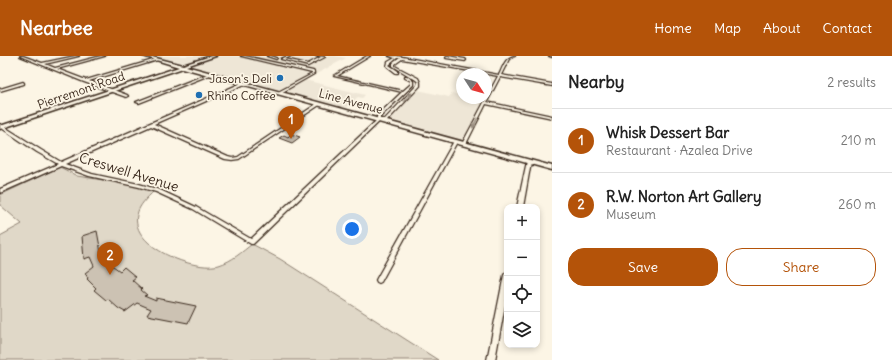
<!DOCTYPE html>
<html lang="en">
<head>
<meta charset="utf-8">
<style>
	:root { --surface:#fff; --page:#f6f6f6; --text:#222; --muted:#767676; --line:#e0e0e0; --accent:#b45309 }
	body { margin:0; font-family:Delius,sans-serif; background:var(--page); color:var(--text) }
	.controls { position:absolute; right:12px; bottom:12px; display:grid; overflow:hidden; border-radius:8px; box-shadow:0 2px 6px #0003 }
	.controls button { width:36px; height:36px; display:grid; place-items:center; padding:0; border:0; border-bottom:1px solid var(--line); background:var(--surface); color:var(--text); font:20px sans-serif }
	.compass { position:absolute; left:456px; top:12px; width:36px; height:36px; border-radius:50%; background:var(--surface); box-shadow:0 2px 6px #0003; rotate:126deg }
	.you { position:absolute; left:352px; top:173px; width:14px; height:14px; margin:-10px; border:3px solid #fff; border-radius:50%; background:#1a73e8; box-shadow:0 0 0 6px #1a73e833 }
	.badge { display:grid; place-items:center; width:26px; height:26px; border-radius:50%; background:var(--accent); color:#fff; font-size:13px; font-weight:700 }
	.pin { position:absolute; translate:-50% -33px; filter:drop-shadow(0 1px 2px #0008) }
	.pin::after { content:''; position:absolute; top:21px; width:14px; height:12px; background:inherit; clip-path:polygon(0 0,100% 0,50% 100%) }
	.list { margin:0; padding:0; list-style:none }
	h2 { display:flex; justify-content:space-between; align-items:center; height:52px; margin:0; padding:0 16px; font-size:17px }
	h2 small { font-size:13px; font-weight:400; color:var(--muted) }
	.list li { display:grid; grid-template-columns:26px 1fr auto; gap:12px; align-items:center; box-sizing:border-box; height:64px; padding:0 16px; border-top:1px solid var(--line) }
	.list b { display:block; font-size:15px; white-space:nowrap }
	.list p { margin:0; font-size:13px; white-space:nowrap; color:var(--muted) }
	.list em { font-size:13px; font-style:normal; color:var(--muted) }
	.actions { display:flex; gap:8px; padding:12px 16px }
	.actions a { flex:1; padding:9px 0; border:1px solid var(--accent); border-radius:16px; text-align:center; font-size:14px; color:var(--accent) }
	.actions .main { background:var(--accent); color:#fff }
	.icon { flex:none; width:22px; height:22px; fill:none; stroke:currentColor; stroke-width:2; stroke-linecap:round; stroke-linejoin:round }
	.map { position:relative; flex:none; width:552px; height:304px; overflow:hidden }
	header { display:flex; align-items:center; gap:24px; box-sizing:border-box; height:56px; padding:0 20px; background:var(--accent); color:#fff }
	header strong { font-size:19px }
	nav { display:flex; gap:22px; margin-inline-start:auto; font-size:14px }
	main { display:flex }
	aside { flex:1; background:var(--surface) }
	.map>svg:first-child { display:block }
	.built { fill:#eee6d6 }
	.green { fill:#e0d8c8; stroke:#8e8173 }
	.building { fill:#ccc2b3; stroke:#3b2a1e }
	.lines { fill:none; stroke-linecap:round; stroke-linejoin:round }
	.minor-casing { stroke:#3b2a1e; stroke-width:2.5 }
	.major-casing { stroke:#3b2a1e; stroke-width:3 }
	.minor { fill:#fcf5e5; fill-rule:evenodd }
	.major { fill:#fcf5e5; fill-rule:evenodd }
	.oneway { fill:#9c9082 }
	.poi-dot { fill:#1f6fb2; stroke:#fcf5e5; stroke-width:1.5 }
	.labels { text-anchor:middle; dominant-baseline:central; stroke-width:3.5; stroke-linejoin:round; paint-order:stroke }
	.far-poi-label { font-size:12px; fill:#3b2a1e; stroke:#fcf5e5; text-anchor:end }
	.far-street-label { font-size:12px; fill:#3b2a1e; stroke:#fcf5e5 }
	.street-label { font-size:14px; fill:#3b2a1e; stroke:#fcf5e5 }
</style>
</head>
<body>
<header>
<strong>Nearbee</strong>
<nav><a>Home</a><a>Map</a><a>About</a><a>Contact</a></nav>
</header>
<main>
<div class="map">
<svg width="552" height="304" viewBox="0 0 552 304">
	<rect width="100%" height="100%" fill="#fcf5e5"/>
	<filter id="ink" filterUnits="userSpaceOnUse"><feTurbulence type="fractalNoise" baseFrequency=".025" numOctaves="2"/><feDisplacementMap in="SourceGraphic" scale="8" xChannelSelector="R" yChannelSelector="G"/><feConvolveMatrix kernelMatrix="1 2 1 2 8 2 1 2 1" color-interpolation-filters="sRGB"/></filter>
	<g filter="url(#ink)">
		<g class="built">
			<path d="M 151,0 L 210,0 L 183,8 Z"/>
			<path d="M 219,0 L 335,0 L 346,2 L 305,24 L 365,39 L 362,42 L 358,41 L 355,43 L 357,44 L 344,53 L 190,10 Z"/>
			<path d="M 418,34 L 449,41 L 452,37 L 462,40 L 462,42 L 484,44 L 462,85 L 459,85 L 386,65 Z"/>
		</g>
		<path class="green" d="M 60,111 L 77,120 L 136,129 L 154,135 C 147,142 139,149 137,159 C 130,191 195,216 219,209 C 232,205 242,196 252,188 L 280,203 L 438,304 L 0,304 L 0,180 L 22,168 L 0,149 L 0,139 Z"/>
		<g class="building">
			<path d="M 291,78 L 300,81 L 292,87 L 279,82 L 284,79 L 288,81 Z"/>
			<path d="M 97,175 L 102,202 L 120,215 L 124,211 L 136,221 L 132,224 L 142,233 L 141,234 L 147,239 L 144,240 L 156,245 L 156,242 L 196,250 L 188,267 L 147,259 L 151,253 L 137,247 L 125,256 L 118,252 L 108,243 L 106,244 L 94,234 L 96,232 L 87,223 L 88,222 L 85,217 L 94,210 L 90,201 L 84,203 L 82,180 Z"/>
		</g>
		<g class="lines">
			<g class="minor-casing">
				<g id="minor">
					<path d="M 20,0 L 23,0 L 42,7 L 75,0 L 79,0 L 45,8 L 55,12 L 101,0 L 105,0 L 57,13 L 86,24 L 156,3 L 158,4 L 89,25 L 127,39 L 128,40 L 126,41 L 84,26 Z"/>
					<path d="M 241,0 L 245,0 L 313,15 L 314,16 L 314,18 L 279,38 L 278,38 L 278,36 L 312,18 L 312,17 Z"/>
					<path d="M 267,0 L 271,0 L 277,2 L 276,3 Z"/>
					<path d="M 288,0 L 291,0 L 285,3 L 308,8 L 321,1 L 316,0 L 325,1 L 308,10 L 281,3 Z"/>
					<path d="M 367,0 L 370,0 L 337,20 L 403,35 L 411,28 L 411,25 L 405,22 L 405,20 L 407,20 L 413,25 L 413,29 L 380,61 L 380,63 L 385,63 L 417,29 L 418,26 L 416,24 L 393,10 L 393,7 L 400,2 L 397,2 L 389,9 L 398,15 L 398,17 L 396,17 L 387,10 L 388,6 L 395,2 L 389,0 L 397,0 L 499,19 C 503,11 505,1 515,0 L 509,3 L 501,19 L 552,28 L 552,30 L 500,21 L 487,46 L 552,60 L 552,62 L 486,48 L 466,88 L 464,89 L 463,89 L 462,88 L 498,20 L 402,3 L 395,8 L 395,10 L 418,22 L 420,26 L 420,30 L 387,65 L 380,65 L 253,188 L 251,188 L 193,153 L 156,136 L 139,131 L 89,120 L 61,110 L 0,137 L 0,133 L 58,108 L 37,96 L 0,71 L 0,68 L 41,94 L 61,106 L 244,26 L 245,26 L 245,28 L 154,68 L 228,101 L 232,102 L 238,101 L 318,47 L 321,48 L 239,103 L 232,104 L 225,103 L 151,70 L 65,108 L 92,118 L 139,128 L 160,134 L 196,151 L 251,183 L 377,64 L 377,60 L 402,36 L 334,20 Z"/>
					<path d="M 447,0 L 465,3 L 466,4 L 465,5 L 446,2 Z"/>
					<path d="M 549,0 L 552,0 L 552,1 Z"/>
					<path d="M 210,17 L 212,18 L 139,47 L 136,46 Z"/>
					<path d="M 23,26 L 24,27 L 24,28 L 0,35 L 0,33 Z"/>
					<path d="M 454,85 L 455,85 L 457,86 L 381,226 L 379,227 L 377,226 L 376,224 L 377,222 Z"/>
					<path d="M 527,105 L 531,105 L 531,106 L 523,151 L 517,151 Z"/>
					<path d="M 507,216 L 507,238 L 495,304 L 487,304 L 504,219 L 505,217 Z"/>
				</g>
			</g>
			<g class="major-casing">
				<path id="major" d="M 143,0 L 148,0 L 183,9 L 211,0 L 216,0 L 186,10 L 552,110 L 552,114 L 183,12 L 0,73 L 0,70 L 179,11 Z"/>
			</g>
			<use href="#minor" class="minor"/>
			<use href="#major" class="major"/>
		</g>
		<defs><path id="oneway-solid" d="M-6-.8H1V-3.2L6.5 0L1 3.2V.8H-6Z"/></defs>
		<g class="oneway">
			<use href="#oneway-solid" transform="translate(408 41) rotate(-47)"/>
			<use href="#oneway-solid" transform="translate(475 67) rotate(117)"/>
		</g>
	</g>
	<g class="poi-dot">
		<circle cx="280" cy="22" r="4"/>
		<circle cx="199" cy="39" r="4"/>
	</g>
	<g class="labels">
		<g class="far-poi-label">
			<text x="272" y="22">Jason's Deli</text>
			<text x="207" y="39" text-anchor="start">Rhino Coffee</text>
		</g>
		<g class="far-street-label">
			<text transform="translate(81 34) rotate(-19)">Pierremont Road</text>
			<text transform="translate(351 45) rotate(15)">Line Avenue</text>
		</g>
		<g class="street-label">
			<text transform="translate(129 116) rotate(17)">Creswell Avenue</text>
		</g>
	</g>
</svg>
<div class="controls">
<button>+</button>
<button>−</button>
<button><svg class="icon" aria-label="locate" viewBox="0 0 24 24"><circle cx="12" cy="12" r="6"/><path d="M12 2v4M12 18v4M2 12h4M18 12h4"/></svg></button>
<button><svg class="icon" aria-label="layers" viewBox="0 0 24 24"><path d="M12 4l9 5-9 5-9-5zM3 14l9 5 9-5"/></svg></button>
</div>
<svg class="compass" viewBox="-18 -18 36 36"><path d="M0-13l5 13h-10z" fill="#e53935"/><path d="M0 13l5-13h-10z" fill="#767676"/></svg>
<div class="you"></div>
<div class="pin badge" style="left:291px;top:83px">1</div>
<div class="pin badge" style="left:110px;top:219px">2</div>
</div>
<aside>
<h2>Nearby<small>2 results</small></h2>
<ul class="list">
<li><span class="badge">1</span><div><b>Whisk Dessert Bar</b><p>Restaurant · Azalea Drive</p></div><em>210 m</em></li>
<li><span class="badge">2</span><div><b>R.W. Norton Art Gallery</b><p>Museum</p></div><em>260 m</em></li>
</ul>
<div class="actions"><a class="main">Save</a><a>Share</a></div>
</aside>
</main>
</body>
</html>
